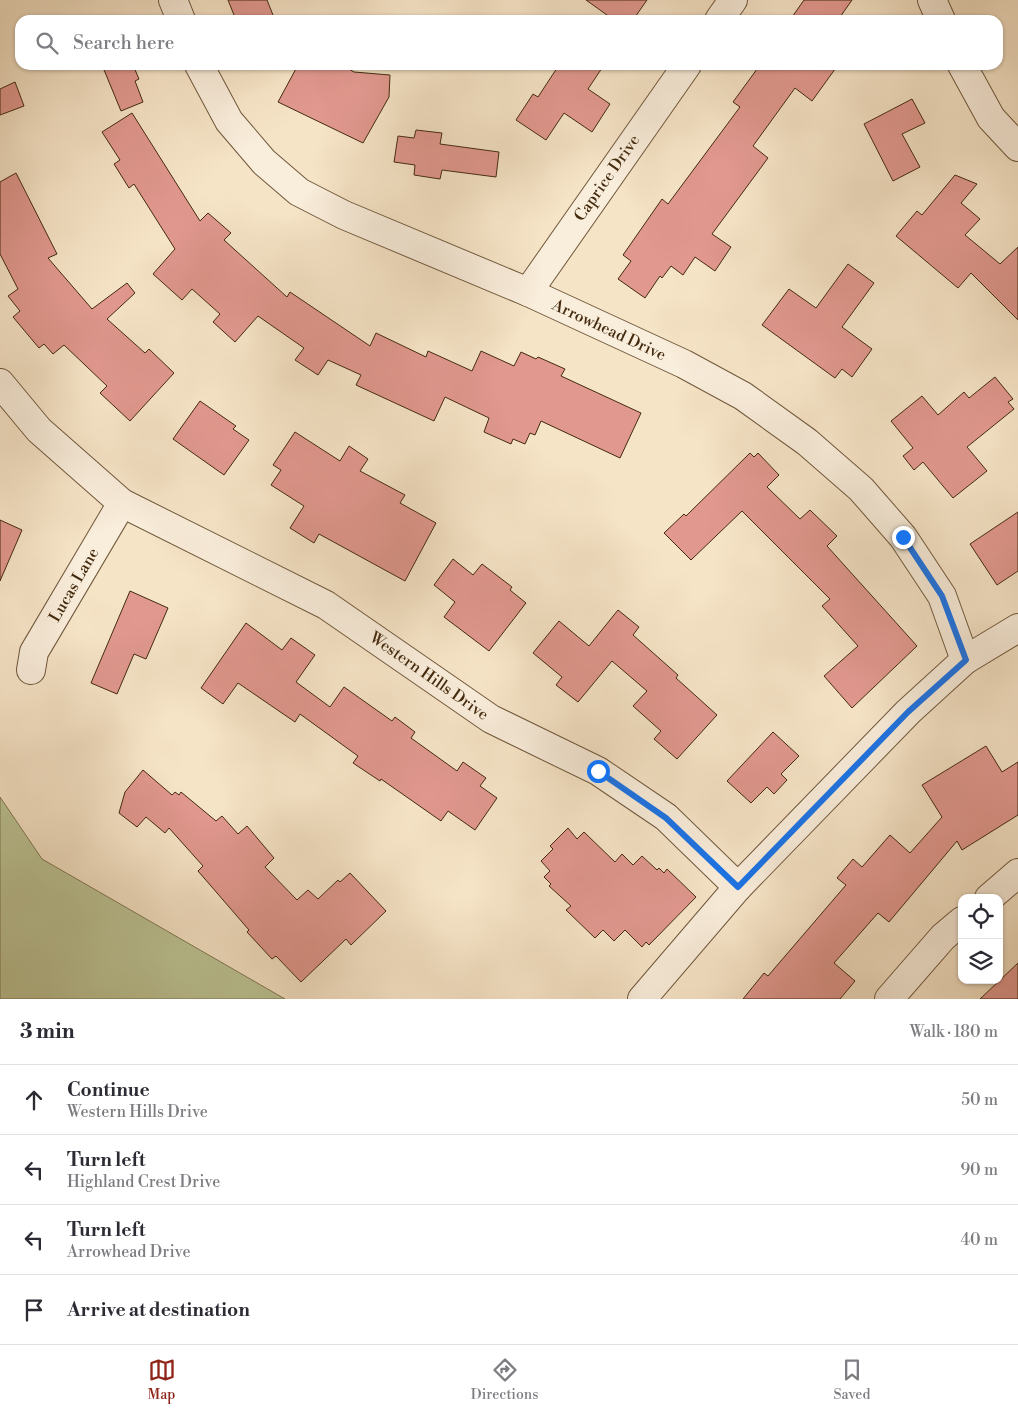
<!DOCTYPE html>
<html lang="en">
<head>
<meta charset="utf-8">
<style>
	:root { --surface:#fff; --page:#f2f2f3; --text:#2b2b33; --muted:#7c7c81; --line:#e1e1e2; --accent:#8f2418 }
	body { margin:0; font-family:"Libre Bodoni",serif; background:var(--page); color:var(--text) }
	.controls { position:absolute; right:15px; bottom:15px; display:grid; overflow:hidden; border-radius:10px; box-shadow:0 1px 4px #0004 }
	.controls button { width:45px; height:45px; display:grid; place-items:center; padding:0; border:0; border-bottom:1px solid var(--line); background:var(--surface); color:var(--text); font:25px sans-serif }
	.stop { position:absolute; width:15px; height:15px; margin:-11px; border:4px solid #1a73e8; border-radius:50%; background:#fff }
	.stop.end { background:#1a73e8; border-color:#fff; box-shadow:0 1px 5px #0008 }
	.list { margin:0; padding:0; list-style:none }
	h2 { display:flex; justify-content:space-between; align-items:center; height:65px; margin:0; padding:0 20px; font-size:21px }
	h2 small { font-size:16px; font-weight:400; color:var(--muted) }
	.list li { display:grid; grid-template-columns:32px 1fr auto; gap:15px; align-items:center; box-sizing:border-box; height:70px; padding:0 20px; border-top:1px solid var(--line) }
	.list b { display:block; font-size:19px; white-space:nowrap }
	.list p { margin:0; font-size:16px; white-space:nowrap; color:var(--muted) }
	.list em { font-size:16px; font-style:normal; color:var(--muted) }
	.icon { flex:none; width:28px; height:28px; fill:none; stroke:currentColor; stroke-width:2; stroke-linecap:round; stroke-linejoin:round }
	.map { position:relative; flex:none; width:1018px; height:999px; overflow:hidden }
	.search { position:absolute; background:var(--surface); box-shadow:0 1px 4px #0004; left:15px; right:15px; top:15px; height:55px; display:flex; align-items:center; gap:12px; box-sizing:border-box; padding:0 18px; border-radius:15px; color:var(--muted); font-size:19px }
	.sheet { height:345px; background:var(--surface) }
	nav { display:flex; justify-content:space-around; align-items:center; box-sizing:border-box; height:70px; border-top:1px solid var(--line); background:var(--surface); font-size:14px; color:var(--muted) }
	nav a { display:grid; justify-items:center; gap:2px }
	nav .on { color:var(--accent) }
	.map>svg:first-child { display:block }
	.green { fill:#bcc496; stroke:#807752 }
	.building { fill:#e1988f; stroke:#432a0e }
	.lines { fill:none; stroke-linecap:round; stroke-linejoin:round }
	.minor-casing { stroke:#70583c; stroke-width:30 }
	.minor { stroke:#f9eddb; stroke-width:28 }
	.route { stroke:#1a73e8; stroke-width:6 }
	.labels { text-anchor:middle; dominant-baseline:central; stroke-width:4; stroke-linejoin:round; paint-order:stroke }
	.street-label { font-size:16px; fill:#432a0e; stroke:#f9eddb }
</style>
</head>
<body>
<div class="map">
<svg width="1018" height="999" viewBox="0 0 1018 999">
	<rect width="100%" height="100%" fill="#f6e4c7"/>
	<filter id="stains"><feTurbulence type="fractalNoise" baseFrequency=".004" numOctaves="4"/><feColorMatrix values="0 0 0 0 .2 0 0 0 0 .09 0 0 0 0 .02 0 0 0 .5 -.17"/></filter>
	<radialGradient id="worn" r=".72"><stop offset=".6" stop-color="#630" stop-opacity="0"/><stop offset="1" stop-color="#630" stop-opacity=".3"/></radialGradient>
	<path class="green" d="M 0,797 L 42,859 L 285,999 L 0,999 Z"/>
	<g class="building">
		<path d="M 228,0 L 267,0 L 275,20 L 236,20 Z"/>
		<path d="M 586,0 L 647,0 L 633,20 L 614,20 Z"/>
		<path d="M 804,0 L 852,0 L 838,20 L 790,20 Z"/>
		<path d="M 102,65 L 133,65 L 139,79 L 135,81 L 143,102 L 121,111 Z"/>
		<path d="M 298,65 L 343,65 L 354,72 L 390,75 L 389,97 L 363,143 L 278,102 Z"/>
		<path d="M 559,65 L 604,65 L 588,89 L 610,104 L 592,132 L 564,113 L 546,140 L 516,120 L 533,94 L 538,97 Z"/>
		<path d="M 760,65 L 838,65 L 812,101 L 795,88 L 753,146 L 768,158 L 712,234 L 731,247 L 715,271 L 695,257 L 683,275 L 671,266 L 662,278 L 660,276 L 645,298 L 618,279 L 631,261 L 623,255 L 662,199 L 668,204 L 740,107 L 733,102 Z"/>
		<path d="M 15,82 L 24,106 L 0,115 L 0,89 Z"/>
		<path d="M 912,99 L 925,123 L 902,134 L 920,167 L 893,181 L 864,124 Z"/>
		<path d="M 132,113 L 200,221 L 208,213 L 231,233 L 224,240 L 287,297 L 290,292 L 370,346 L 376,333 L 426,357 L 428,351 L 472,371 L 481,351 L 514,366 L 521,352 L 536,359 L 538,357 L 565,369 L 561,376 L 641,413 L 620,458 L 541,421 L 535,435 L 530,433 L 525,444 L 513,439 L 511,444 L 484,432 L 489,418 L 445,397 L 434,421 L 356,385 L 361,375 L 328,360 L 318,375 L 295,360 L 304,348 L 258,316 L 235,342 L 213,322 L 220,314 L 192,289 L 182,300 L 153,274 L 175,249 L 134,184 L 129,188 L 114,164 L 120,160 L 102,132 Z"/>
		<path d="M 416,130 L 442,133 L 440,144 L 499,152 L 496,177 L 442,170 L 440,179 L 414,175 L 415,165 L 394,162 L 398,136 L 414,138 Z"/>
		<path d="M 16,173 L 57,254 L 48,258 L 92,309 L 127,283 L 135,293 L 107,319 L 145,353 L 149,349 L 174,373 L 130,421 L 100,393 L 107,386 L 64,345 L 53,354 L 44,344 L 39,348 L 13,317 L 20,311 L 8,296 L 18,289 L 0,254 L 0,182 Z"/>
		<path d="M 955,175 L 977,184 L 961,203 L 980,219 L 965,235 L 1000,264 L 1018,247 L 1018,320 L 971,273 L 958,288 L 896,236 L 917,211 L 922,215 Z"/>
		<path d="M 848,264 L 874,283 L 842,327 L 872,349 L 852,377 L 842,369 L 835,378 L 762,325 L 789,289 L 816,308 Z"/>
		<path d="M 995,377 L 1013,399 L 1008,402 L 1014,409 L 967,447 L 987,471 L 953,498 L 923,462 L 914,470 L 903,456 L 913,448 L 891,421 L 922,396 L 938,415 L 964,392 L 969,398 Z"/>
		<path d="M 200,401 L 236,426 L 233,429 L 249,440 L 224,475 L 173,439 Z"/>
		<path d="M 295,432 L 340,461 L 349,446 L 368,459 L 360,471 L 405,495 L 400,503 L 436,523 L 405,581 L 319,534 L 314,543 L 290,528 L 304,506 L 271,485 L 281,470 L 273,465 Z"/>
		<path d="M 750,453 L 754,457 L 758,453 L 779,475 L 767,487 L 800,519 L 810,510 L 837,536 L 827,546 L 917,646 L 852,708 L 824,676 L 858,646 L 822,606 L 830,599 L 742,511 L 691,560 L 664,533 L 684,514 L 686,516 Z"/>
		<path d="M 1018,512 L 1018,571 L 997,585 L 970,544 Z"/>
		<path d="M 0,520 L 22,530 L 0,581 Z"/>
		<path d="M 453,559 L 473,575 L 482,564 L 512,587 L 510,590 L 526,603 L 489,651 L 444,617 L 455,602 L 434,585 Z"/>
		<path d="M 130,591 L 168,608 L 146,659 L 134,654 L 117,694 L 91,683 Z"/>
		<path d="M 618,610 L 639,627 L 633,635 L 678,675 L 676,678 L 717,715 L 677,759 L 654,739 L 661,731 L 633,706 L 647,691 L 612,661 L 578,702 L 556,685 L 562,677 L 533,653 L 559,621 L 589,646 Z"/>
		<path d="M 246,623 L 282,650 L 291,638 L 315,655 L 296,682 L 330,707 L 344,687 L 392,721 L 395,717 L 415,732 L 411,738 L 457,771 L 463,762 L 486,778 L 480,786 L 497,798 L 475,830 L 448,811 L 441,821 L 381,779 L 380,781 L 353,763 L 358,756 L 300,714 L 295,722 L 238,683 L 223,704 L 201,688 Z"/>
		<path d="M 773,732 L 799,756 L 781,774 L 787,780 L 774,794 L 767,787 L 751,803 L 727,781 Z"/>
		<path d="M 986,746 L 1002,772 L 1018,762 L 1018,815 L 962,850 L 957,841 L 889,922 L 878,913 L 834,963 L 855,981 L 840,999 L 743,999 L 764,973 L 768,976 L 846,885 L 837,878 L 853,859 L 862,867 L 890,835 L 910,853 L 942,817 L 922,785 Z"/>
		<path d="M 143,770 L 172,795 L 175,792 L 179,795 L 181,792 L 216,821 L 222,816 L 238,834 L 247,826 L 274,858 L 265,867 L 297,900 L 308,890 L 318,899 L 338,880 L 340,882 L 350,873 L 386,911 L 351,945 L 346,939 L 301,982 L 276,956 L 272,959 L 247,932 L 249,930 L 198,871 L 203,866 L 169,828 L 165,833 L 146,817 L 137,827 L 119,813 L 125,792 Z"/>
		<path d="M 568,828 L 577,839 L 584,832 L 615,862 L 622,854 L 633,865 L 642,856 L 657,870 L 659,868 L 664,873 L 667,869 L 696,897 L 649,945 L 646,942 L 642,947 L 625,930 L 614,941 L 603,930 L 595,938 L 566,910 L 571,906 L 549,886 L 551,884 L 544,877 L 550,871 L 541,861 L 553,849 L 550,846 Z"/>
		<path d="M 1018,963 L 1018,999 L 980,999 Z"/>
	</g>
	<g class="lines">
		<g class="minor-casing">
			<g id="minor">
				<path d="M 173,0 L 181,20"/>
				<path d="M 932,0 L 941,20"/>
				<path d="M 719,20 L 733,0"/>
				<path d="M 199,65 L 229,121 L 264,162 L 299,192 L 344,215 L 528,292 L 684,364 L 743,396 L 807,442 L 861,489 L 903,537 L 942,596 L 965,660"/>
				<path d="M 962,65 L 991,118 L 1018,147"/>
				<path d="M 528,292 L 687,65"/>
				<path d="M 0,383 L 39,430 L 122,503 L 326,605 L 491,719 L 598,771 L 666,817 L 738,887"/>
				<path d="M 31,670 L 34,652 L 122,503"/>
				<path d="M 989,898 L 1018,873"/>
				<path d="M 642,999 L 738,887 L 908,712 L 965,660 L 1018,628"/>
				<path d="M 889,999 L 943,937 L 962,921"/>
			</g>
		</g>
		<use href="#minor" class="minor"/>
	</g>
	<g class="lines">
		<path class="route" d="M 598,771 L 666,818 L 738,887 L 908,712 L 966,660 L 942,596 L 903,537"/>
	</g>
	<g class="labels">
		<g class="street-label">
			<text transform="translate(607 178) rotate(-55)">Caprice Drive</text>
			<text transform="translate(609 330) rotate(25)">Arrowhead Drive</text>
			<text transform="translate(74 585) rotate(-60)">Lucas Lane</text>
			<text transform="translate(429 676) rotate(35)">Western Hills Drive</text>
		</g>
	</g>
	<rect width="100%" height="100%" filter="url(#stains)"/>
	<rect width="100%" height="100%" fill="url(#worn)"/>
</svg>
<div class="controls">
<button><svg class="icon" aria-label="locate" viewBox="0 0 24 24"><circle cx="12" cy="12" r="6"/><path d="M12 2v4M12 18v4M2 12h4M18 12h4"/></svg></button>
<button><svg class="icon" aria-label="layers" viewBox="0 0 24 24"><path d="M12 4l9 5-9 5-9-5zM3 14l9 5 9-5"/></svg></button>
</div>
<div class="stop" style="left:598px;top:771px"></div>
<div class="stop end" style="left:903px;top:537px"></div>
<div class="search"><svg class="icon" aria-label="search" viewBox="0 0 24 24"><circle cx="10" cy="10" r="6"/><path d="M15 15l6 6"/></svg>Search here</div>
</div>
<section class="sheet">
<h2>3 min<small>Walk · 180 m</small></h2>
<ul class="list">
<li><svg class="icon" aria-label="ahead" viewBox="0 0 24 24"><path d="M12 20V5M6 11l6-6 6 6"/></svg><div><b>Continue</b><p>Western Hills Drive</p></div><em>50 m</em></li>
<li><svg class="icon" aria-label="left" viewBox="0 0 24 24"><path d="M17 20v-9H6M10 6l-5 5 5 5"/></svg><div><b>Turn left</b><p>Highland Crest Drive</p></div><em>90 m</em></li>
<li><svg class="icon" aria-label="left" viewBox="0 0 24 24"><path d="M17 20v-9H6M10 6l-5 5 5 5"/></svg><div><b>Turn left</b><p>Arrowhead Drive</p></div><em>40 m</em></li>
<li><svg class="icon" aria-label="arrive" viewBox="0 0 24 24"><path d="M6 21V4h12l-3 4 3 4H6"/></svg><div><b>Arrive at destination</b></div></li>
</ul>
</section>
<nav>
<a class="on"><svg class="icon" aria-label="map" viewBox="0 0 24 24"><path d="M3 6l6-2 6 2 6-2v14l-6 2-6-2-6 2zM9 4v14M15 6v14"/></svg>Map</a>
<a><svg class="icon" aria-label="directions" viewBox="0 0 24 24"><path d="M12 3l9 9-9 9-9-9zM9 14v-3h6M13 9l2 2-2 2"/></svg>Directions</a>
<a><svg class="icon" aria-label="saved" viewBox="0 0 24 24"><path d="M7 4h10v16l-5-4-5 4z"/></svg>Saved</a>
</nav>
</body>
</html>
